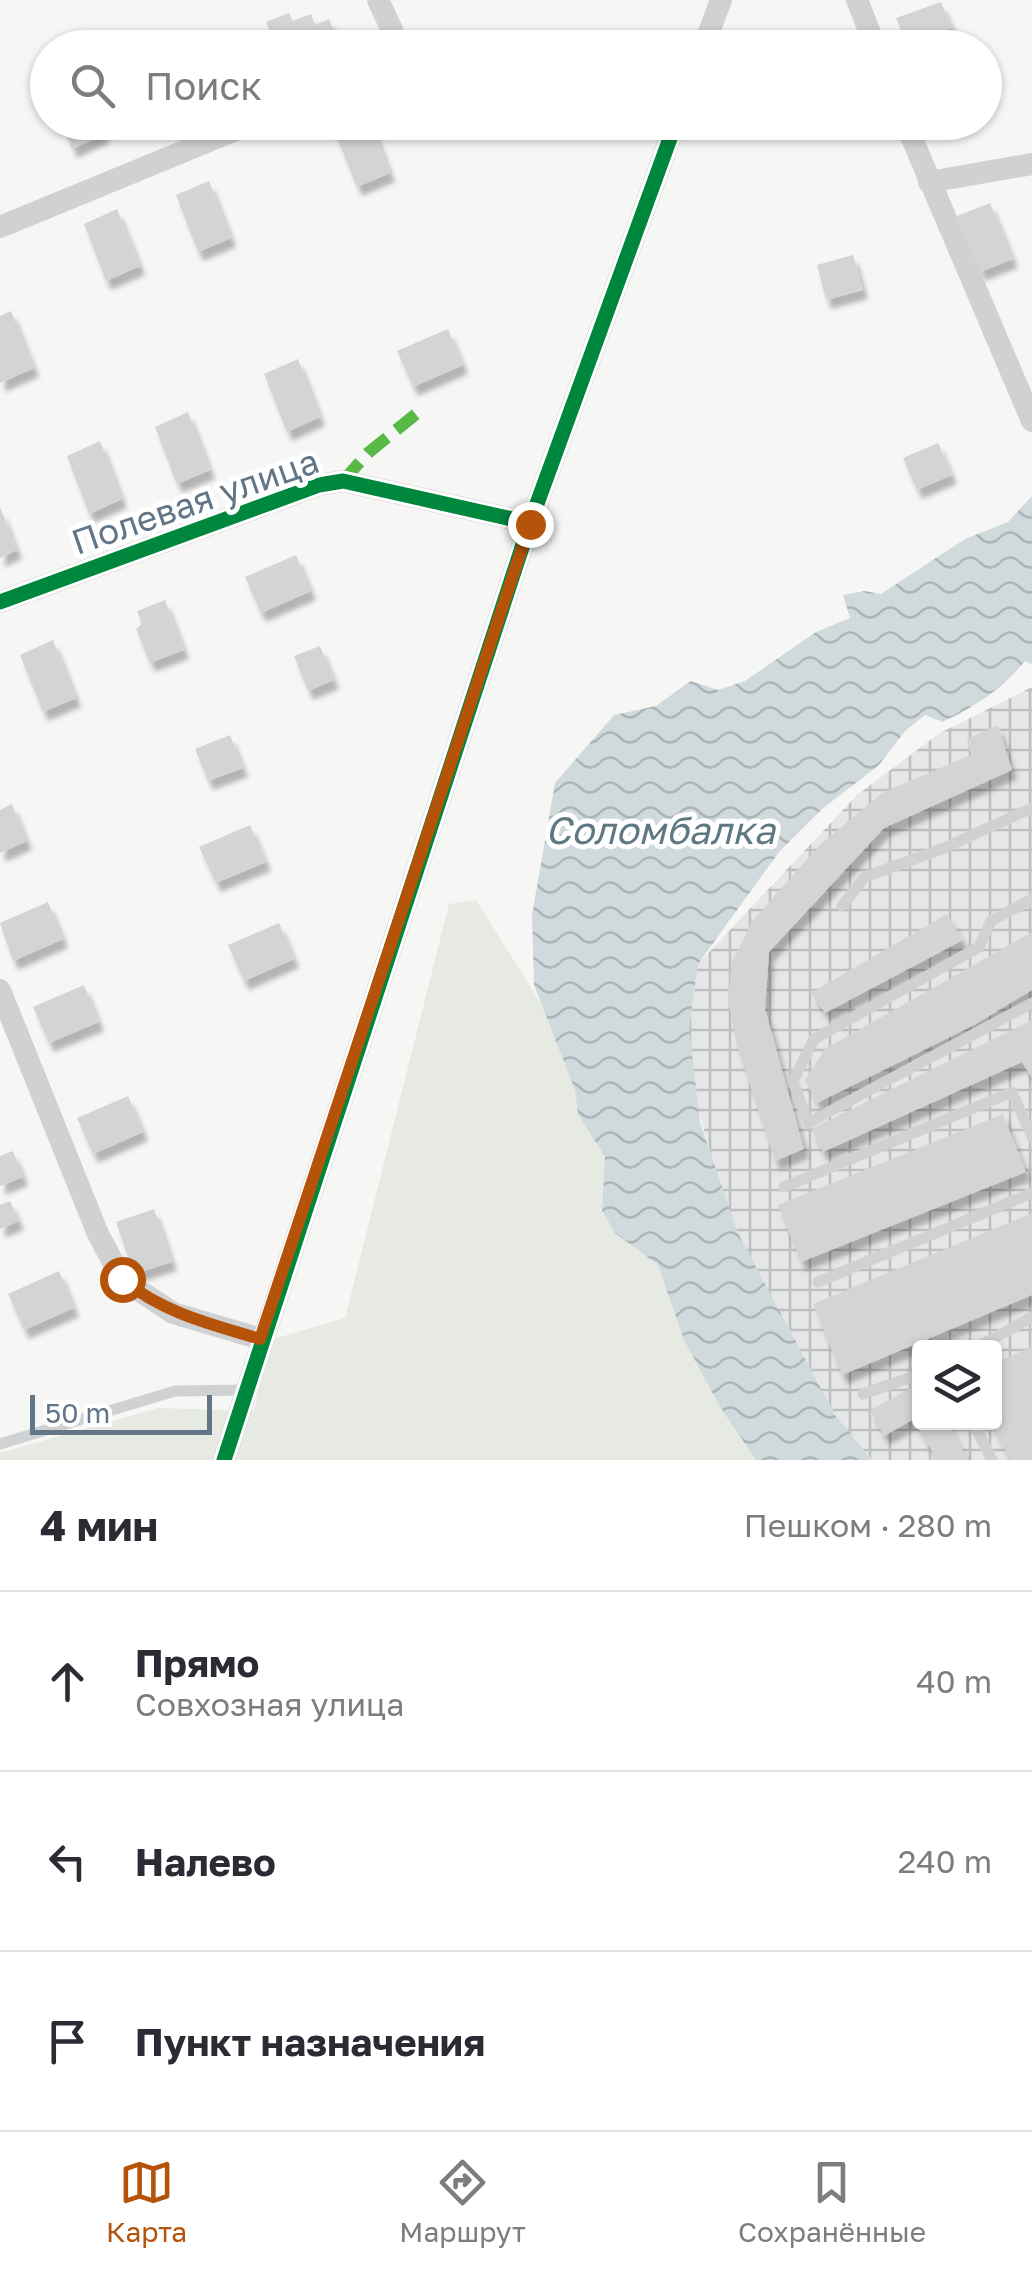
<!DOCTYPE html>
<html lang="ru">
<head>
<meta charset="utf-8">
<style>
	:root { --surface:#fff; --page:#f7f7f7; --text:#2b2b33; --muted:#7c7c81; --line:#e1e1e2; --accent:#b45309 }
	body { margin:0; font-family:"Golos Text",sans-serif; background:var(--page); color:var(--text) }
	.controls { position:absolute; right:30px; bottom:30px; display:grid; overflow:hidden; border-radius:10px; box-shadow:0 2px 8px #0004 }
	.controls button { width:90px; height:90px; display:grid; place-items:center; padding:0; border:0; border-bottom:2px solid var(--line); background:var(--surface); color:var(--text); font:50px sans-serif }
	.scale { position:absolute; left:30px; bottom:25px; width:182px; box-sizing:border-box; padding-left:10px; border:5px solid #637688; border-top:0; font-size:28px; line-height:35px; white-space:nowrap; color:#637688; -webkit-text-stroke:8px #fff; paint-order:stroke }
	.stop { position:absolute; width:30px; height:30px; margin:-22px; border:8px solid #b45309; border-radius:50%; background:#fff }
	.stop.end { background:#b45309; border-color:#fff; box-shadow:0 2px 10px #0008 }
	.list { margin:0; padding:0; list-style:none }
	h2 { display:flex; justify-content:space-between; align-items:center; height:130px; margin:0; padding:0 40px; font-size:42px }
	h2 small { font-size:32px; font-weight:400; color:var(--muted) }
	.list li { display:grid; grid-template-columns:65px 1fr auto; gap:30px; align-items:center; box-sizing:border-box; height:180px; padding:0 40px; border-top:2px solid var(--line) }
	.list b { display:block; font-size:38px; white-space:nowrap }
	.list p { margin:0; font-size:32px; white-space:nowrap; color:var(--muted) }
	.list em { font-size:32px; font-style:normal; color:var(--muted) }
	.icon { flex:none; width:55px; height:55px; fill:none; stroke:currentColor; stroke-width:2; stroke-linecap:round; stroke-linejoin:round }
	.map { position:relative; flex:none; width:1032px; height:1460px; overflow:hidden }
	.search { position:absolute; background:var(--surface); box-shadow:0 2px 8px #0004; left:30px; right:30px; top:30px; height:110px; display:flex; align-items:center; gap:25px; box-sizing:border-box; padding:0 35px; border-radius:55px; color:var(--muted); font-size:38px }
	.sheet { height:670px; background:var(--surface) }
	nav { display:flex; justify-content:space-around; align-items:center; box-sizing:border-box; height:140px; border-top:2px solid var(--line); background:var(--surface); font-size:28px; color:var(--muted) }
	nav a { display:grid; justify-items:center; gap:5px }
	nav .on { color:var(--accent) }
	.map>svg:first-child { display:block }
	.industrial { fill:url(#industrial-grid); fill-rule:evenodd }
	.green { fill:#e6eae3 }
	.water { fill:url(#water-waves) }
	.building { fill:#d3d4d5; filter:url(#shadow) }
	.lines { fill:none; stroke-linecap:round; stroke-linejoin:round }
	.lane { stroke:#d0d1d2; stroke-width:11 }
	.street { stroke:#d0d1d2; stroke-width:22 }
	.quiet { stroke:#58b947; stroke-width:12; stroke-dasharray:25 12; stroke-linecap:butt }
	.cycleway-casing { stroke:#fff; stroke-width:21 }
	.cycleway { stroke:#00873e; stroke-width:15 }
	.route { stroke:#b45309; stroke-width:12 }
	.labels { text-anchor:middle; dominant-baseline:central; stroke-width:10; stroke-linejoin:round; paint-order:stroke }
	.street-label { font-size:35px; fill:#637688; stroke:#fff }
	.water-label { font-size:38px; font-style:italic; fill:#5f7983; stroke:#fff }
</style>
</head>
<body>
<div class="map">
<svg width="1032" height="1460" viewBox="0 0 1032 1460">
	<defs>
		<pattern id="industrial-grid" width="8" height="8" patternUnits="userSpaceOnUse" patternTransform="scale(2.5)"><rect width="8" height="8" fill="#e5e6e6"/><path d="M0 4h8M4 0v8" fill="none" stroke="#bdbfc0"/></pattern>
		<pattern id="water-waves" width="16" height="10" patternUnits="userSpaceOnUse" patternTransform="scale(2.5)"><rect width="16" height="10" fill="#d0d9dc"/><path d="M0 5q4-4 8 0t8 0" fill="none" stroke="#acb5b8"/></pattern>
		<filter id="shadow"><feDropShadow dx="5" dy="9" stdDeviation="2.5" flood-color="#0004"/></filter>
	</defs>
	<rect width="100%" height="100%" fill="#f6f6f5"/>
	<path class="industrial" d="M 1032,687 L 1032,1460 L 872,1460 L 835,1415 L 737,1231 L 717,1177 L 694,1094 L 689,1028 L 698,964 L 857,795 L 940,733 ZM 920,1348 L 994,1348 L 994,1422 L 920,1422 Z"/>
	<path class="green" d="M 476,900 L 547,1013 L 575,1090 L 578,1114 L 605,1157 L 602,1211 L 615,1233 L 658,1265 L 684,1340 L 720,1407 L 756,1460 L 0,1460 L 0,1453 L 158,1408 L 254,1411 L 270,1340 L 345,1318 L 449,904 Z"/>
	<path class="water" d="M 1032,496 L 1032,664 L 1025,661 C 1001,690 977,705 943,722 L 925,715 L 905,731 L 878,766 L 822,809 L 779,852 L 698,964 L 689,1028 L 700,1122 L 737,1231 L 835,1415 L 872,1460 L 756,1460 L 720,1407 L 684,1340 L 658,1265 L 615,1233 L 602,1211 L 605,1157 L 578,1114 L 575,1090 L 534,985 L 532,915 L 555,783 L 614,715 L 656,706 L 691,681 L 718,690 L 745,681 L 816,632 L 850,618 L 843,595 L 864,591 L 881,594 L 965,539 L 1008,522 Z"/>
	<g class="building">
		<path d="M 941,2 L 952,28 L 907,45 L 896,18 Z"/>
		<path d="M 289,13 L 293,21 L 311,14 L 315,25 L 329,19 L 339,44 L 298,48 L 294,39 L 276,46 L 266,22 Z"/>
		<path d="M 62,122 L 101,122 L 105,134 L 72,149 Z"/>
		<path d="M 350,122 L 371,122 L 390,173 L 357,187 L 334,130 Z"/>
		<path d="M 209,181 L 231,238 L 198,252 L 176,195 Z"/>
		<path d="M 990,203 L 1013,259 L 980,272 L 957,216 Z"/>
		<path d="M 117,209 L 140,266 L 106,281 L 84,224 Z"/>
		<path d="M 853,255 L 863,290 L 826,300 L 817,265 Z"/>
		<path d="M 11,311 L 34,368 L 0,383 L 0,316 Z"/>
		<path d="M 448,329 L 463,365 L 413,387 L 397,351 Z"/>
		<path d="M 298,359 L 320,417 L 287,432 L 264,374 Z"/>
		<path d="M 188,412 L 210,470 L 177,484 L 155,427 Z"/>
		<path d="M 100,441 L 122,499 L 89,514 L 67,456 Z"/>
		<path d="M 938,443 L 952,475 L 917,490 L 903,458 Z"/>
		<path d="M 0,507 L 17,550 L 0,558 Z"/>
		<path d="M 296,555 L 311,591 L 261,613 L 245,577 Z"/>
		<path d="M 165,600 L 184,650 L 150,663 L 136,629 L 142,624 L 137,611 Z"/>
		<path d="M 53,640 L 76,698 L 43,712 L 20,655 Z"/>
		<path d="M 320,646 L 334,680 L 308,691 L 294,656 Z"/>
		<path d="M 998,725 L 1012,770 L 884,828 L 769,952 L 765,1009 L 804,1149 L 775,1161 L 737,1046 L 728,998 L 732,961 L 753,920 L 819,846 L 882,793 L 971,755 L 967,739 Z"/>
		<path d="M 230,735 L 243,768 L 208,781 L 195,749 Z"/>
		<path d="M 12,804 L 27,841 L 0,853 L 0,810 Z"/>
		<path d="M 250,825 L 266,862 L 216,883 L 199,847 Z"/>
		<path d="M 48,902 L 63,939 L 13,961 L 0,923 Z"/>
		<path d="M 947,914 L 963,940 L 825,1013 L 811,993 Z"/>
		<path d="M 279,923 L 294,959 L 244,981 L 228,945 Z"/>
		<path d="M 1032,932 L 1032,990 L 974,1025 L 817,1103 L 805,1080 L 825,1049 Z"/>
		<path d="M 84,985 L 99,1022 L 49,1043 L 33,1007 Z"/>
		<path d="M 1032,1020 L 1032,1078 L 1022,1062 L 823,1152 L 811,1129 Z"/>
		<path d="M 128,1096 L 143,1132 L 93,1154 L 77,1118 Z"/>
		<path d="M 1003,1114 L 1026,1172 L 801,1262 L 778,1205 Z"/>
		<path d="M 13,1151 L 23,1177 L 0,1186 L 0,1156 Z"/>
		<path d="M 10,1201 L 19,1221 L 0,1229 L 0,1205 Z"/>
		<path d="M 154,1209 L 172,1262 L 134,1274 L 116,1222 Z"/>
		<path d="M 1032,1213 L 1032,1295 L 842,1375 L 813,1304 Z"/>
		<path d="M 59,1271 L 74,1308 L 24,1330 L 8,1294 Z"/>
		<path d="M 1032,1346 L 1032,1460 L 1010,1460 L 991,1422 L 994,1364 Z"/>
		<path d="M 920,1383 L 920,1422 L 947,1422 L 968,1460 L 937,1460 L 914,1419 L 884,1436 L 870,1410 Z"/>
	</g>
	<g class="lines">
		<g class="lane">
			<path d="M 1032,899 L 991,921 L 979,947 L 814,1039 L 793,1081 L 808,1123 L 1032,1003"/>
			<path d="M 842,906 L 865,877 L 944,848 L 1032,808"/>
			<path d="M 784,1187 L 1012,1092 L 1032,1137"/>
			<path d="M 818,1282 L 1032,1193"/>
			<path d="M 976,1348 L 1032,1317"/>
			<path d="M 863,1394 L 920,1374"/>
			<path d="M 973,1422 L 992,1460"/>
			<path d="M 0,1444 L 175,1391 L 246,1390"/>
		</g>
		<g class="street">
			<path d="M 378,0 L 392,30 L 393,48"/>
			<path d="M 857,0 L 876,48"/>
			<path d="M 703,48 L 721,0"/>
			<path d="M 905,122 L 1032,421"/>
			<path d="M 929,182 L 1032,164"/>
			<path d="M 0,227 L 255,122"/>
			<path d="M 0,602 L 319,485 L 343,481 L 530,523"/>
			<path d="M 0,990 L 98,1234 L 122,1279 L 173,1313 L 261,1339"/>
			<path d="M 224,1460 L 530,523 L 676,122"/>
		</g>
		<path class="quiet" d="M 343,481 L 368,453 L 421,410"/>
		<g class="cycleway-casing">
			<g id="cycleway">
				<path d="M 0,602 L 319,485 L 343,481 L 530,523"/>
				<path d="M 224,1460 L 530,523 L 676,122"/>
			</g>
		</g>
		<use href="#cycleway" class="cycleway"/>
	</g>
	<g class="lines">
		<path class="route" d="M 122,1279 C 163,1313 210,1324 260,1339 L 530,524"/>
	</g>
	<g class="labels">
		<g class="street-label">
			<text transform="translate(195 501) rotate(-19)">Полевая улица</text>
		</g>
		<g class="water-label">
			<text x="660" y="829">Соломбалка</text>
		</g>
	</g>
</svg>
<div class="controls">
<button><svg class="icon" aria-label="layers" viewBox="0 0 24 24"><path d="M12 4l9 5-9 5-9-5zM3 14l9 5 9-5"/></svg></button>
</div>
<div class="scale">50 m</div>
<div class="stop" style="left:122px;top:1279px"></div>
<div class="stop end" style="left:530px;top:524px"></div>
<div class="search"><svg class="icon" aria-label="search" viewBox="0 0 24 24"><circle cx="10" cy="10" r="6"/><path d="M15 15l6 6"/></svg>Поиск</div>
</div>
<section class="sheet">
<h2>4 мин<small>Пешком · 280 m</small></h2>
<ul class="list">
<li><svg class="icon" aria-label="ahead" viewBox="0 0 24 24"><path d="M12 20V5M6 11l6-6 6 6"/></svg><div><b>Прямо</b><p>Совхозная улица</p></div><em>40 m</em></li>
<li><svg class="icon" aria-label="left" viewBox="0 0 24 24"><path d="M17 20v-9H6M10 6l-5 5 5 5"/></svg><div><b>Налево</b></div><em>240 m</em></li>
<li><svg class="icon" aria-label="arrive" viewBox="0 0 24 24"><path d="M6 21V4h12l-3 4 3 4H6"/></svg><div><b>Пункт назначения</b></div></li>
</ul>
</section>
<nav>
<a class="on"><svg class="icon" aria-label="map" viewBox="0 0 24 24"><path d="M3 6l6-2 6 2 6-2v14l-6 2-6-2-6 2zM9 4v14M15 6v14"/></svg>Карта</a>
<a><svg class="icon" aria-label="directions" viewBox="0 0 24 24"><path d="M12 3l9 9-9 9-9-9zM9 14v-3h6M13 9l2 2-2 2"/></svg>Маршрут</a>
<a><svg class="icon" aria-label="saved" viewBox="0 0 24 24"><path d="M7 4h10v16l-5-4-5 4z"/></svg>Сохранённые</a>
</nav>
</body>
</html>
